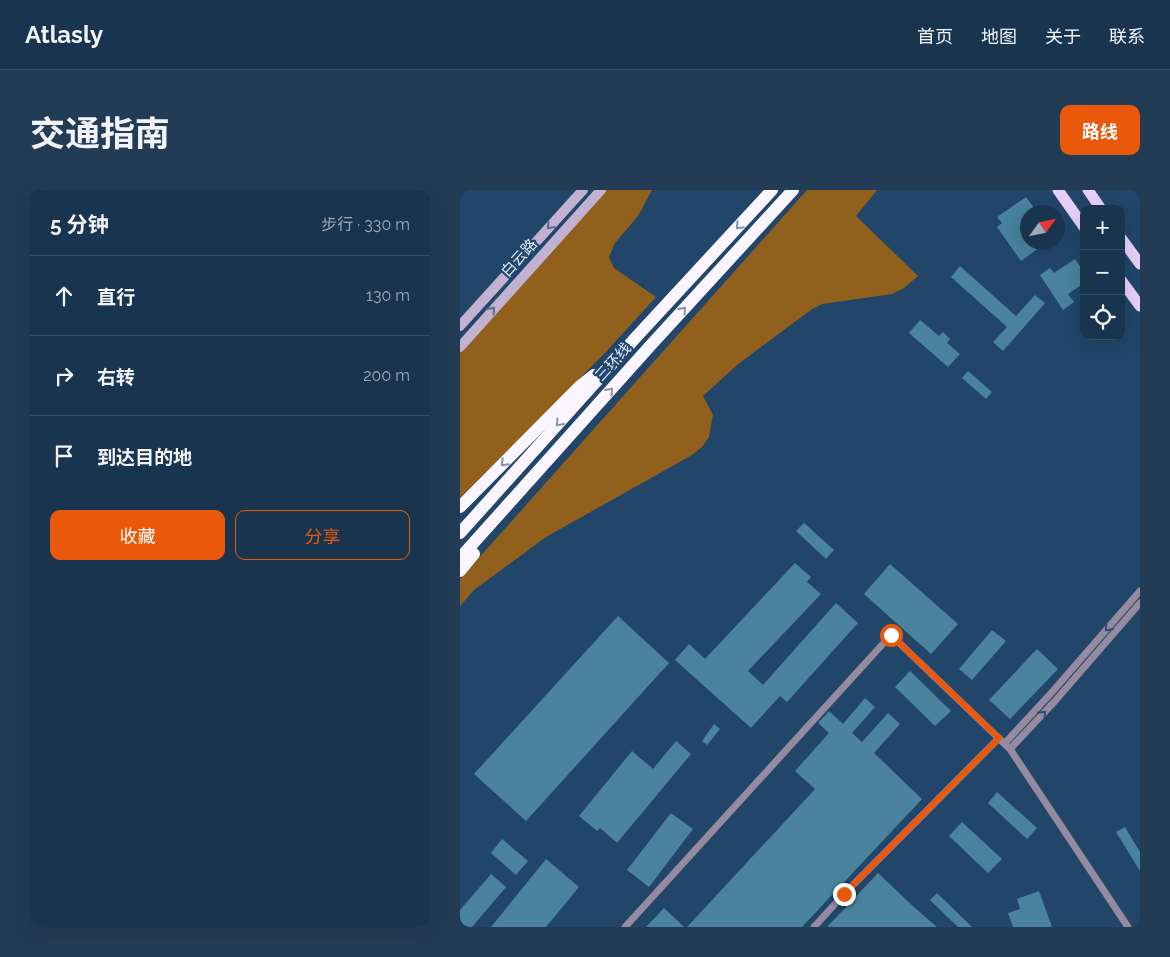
<!DOCTYPE html>
<html lang="zh">
<head>
<meta charset="utf-8">
<style>
	:root { --surface:#19344f; --page:#223c56; --text:#f1f3f6; --muted:#9faab7; --line:#374f66; --accent:#ea580c }
	body { margin:0; font-family:Raleway,"Noto Sans SC",sans-serif; background:var(--page); color:var(--text) }
	.controls { position:absolute; right:15px; top:15px; display:grid; overflow:hidden; border-radius:10px; box-shadow:0 5px 20px #0002 }
	.controls button { width:45px; height:45px; display:grid; place-items:center; padding:0; border:0; border-bottom:1px solid var(--line); background:var(--surface); color:var(--text); font:25px sans-serif }
	.compass { position:absolute; left:560px; top:15px; width:45px; height:45px; border-radius:50%; background:var(--surface); box-shadow:0 5px 20px #0002; rotate:57deg }
	.stop { position:absolute; width:15px; height:15px; margin:-11px; border:4px solid #ea580c; border-radius:50%; background:#fff }
	.stop.end { background:#ea580c; border-color:#fff; box-shadow:0 1px 5px #0008 }
	.list { margin:0; padding:0; list-style:none }
	h2 { display:flex; justify-content:space-between; align-items:center; height:65px; margin:0; padding:0 20px; font-size:21px }
	h2 small { font-size:16px; font-weight:400; color:var(--muted) }
	.list li { display:grid; grid-template-columns:32px 1fr auto; gap:15px; align-items:center; box-sizing:border-box; height:80px; padding:0 20px; border-top:1px solid var(--line) }
	.list b { display:block; font-size:19px; white-space:nowrap }
	.list em { font-size:16px; font-style:normal; color:var(--muted) }
	.actions { display:flex; gap:10px; padding:15px 20px }
	.actions a { flex:1; padding:11px 0; border:1px solid var(--accent); border-radius:10px; text-align:center; font-size:18px; color:var(--accent) }
	.actions .main { background:var(--accent); color:#fff }
	.icon { flex:none; width:28px; height:28px; fill:none; stroke:currentColor; stroke-width:2; stroke-linecap:round; stroke-linejoin:round }
	.map { position:relative; flex:none; width:680px; height:737px; overflow:hidden; border-radius:10px }
	header { display:flex; align-items:center; gap:30px; box-sizing:border-box; height:70px; padding:0 25px; background:var(--surface); border-bottom:1px solid var(--line) }
	header strong { font-size:24px }
	nav { display:flex; gap:28px; margin-inline-start:auto; font-size:18px }
	.intro { display:flex; align-items:center; justify-content:space-between; box-sizing:border-box; height:120px; padding:0 30px }
	h1 { margin:0; font-size:35px }
	.button { padding:12px 22px; border-radius:10px; background:var(--accent); color:#fff; font-size:18px; font-weight:700 }
	main { display:flex; gap:30px; padding:0 30px }
	aside { flex:1; background:var(--surface); border-radius:10px; box-shadow:0 5px 20px #0002 }
	.map>svg:first-child { display:block }
	.green { fill:#91601c }
	.building { fill:#49839e }
	.lines { fill:none; stroke-linecap:round; stroke-linejoin:round }
	.street { stroke:#958a9f; stroke-width:7 }
	.secondary { stroke:#c3b1d2; stroke-width:10 }
	.primary { stroke:#e7cffa; stroke-width:11 }
	.highway { stroke:#faf5ff; stroke-width:12 }
	.oneway { stroke:#5a6b8e }
	.oneway2 { stroke:#8395ac }
	.oneway3 { stroke:#2d4d6e }
	.route { stroke:#ea580c; stroke-width:6 }
	.labels { text-anchor:middle; dominant-baseline:central; stroke-width:4.5; stroke-linejoin:round; paint-order:stroke }
	.street-label { font-size:15px; fill:#dcecfe; stroke:#214669 }
</style>
</head>
<body>
<header>
<strong>Atlasly</strong>
<nav><a>首页</a><a>地图</a><a>关于</a><a>联系</a></nav>
</header>
<div class="intro"><h1>交通指南</h1><a class="button">路线</a></div>
<main>
<aside>
<h2>5 分钟<small>步行 · 330 m</small></h2>
<ul class="list">
<li><svg class="icon" aria-label="ahead" viewBox="0 0 24 24"><path d="M12 20V5M6 11l6-6 6 6"/></svg><div><b>直行</b></div><em>130 m</em></li>
<li><svg class="icon" aria-label="right" viewBox="0 0 24 24"><path d="M7 20v-9h11M14 6l5 5-5 5"/></svg><div><b>右转</b></div><em>200 m</em></li>
<li><svg class="icon" aria-label="arrive" viewBox="0 0 24 24"><path d="M6 21V4h12l-3 4 3 4H6"/></svg><div><b>到达目的地</b></div></li>
</ul>
<div class="actions"><a class="main">收藏</a><a>分享</a></div>
</aside>
<div class="map">
<svg width="680" height="737" viewBox="0 0 680 737">
	<rect width="100%" height="100%" fill="#214669"/>
	<g class="green">
		<path d="M 146,0 L 192,0 L 178,26 L 155,53 L 149,67 L 154,78 L 196,107 L 144,164 L 0,308 L 0,162 Z"/>
		<path d="M 347,0 L 417,0 L 396,26 L 458,86 L 444,98 L 432,104 L 362,114 L 352,119 L 277,175 L 243,206 L 253,225 L 249,247 L 242,257 L 232,265 L 86,347 L 14,400 L 0,416 L 0,389 Z"/>
	</g>
	<g class="building">
		<path d="M 566,7 L 577,22 L 568,22 L 568,52 L 587,52 L 561,71 L 537,37 L 542,33 L 537,27 Z"/>
		<path d="M 615,69 L 624,82 L 624,93 L 608,104 L 614,112 L 603,120 L 580,85 L 590,78 L 594,83 Z"/>
		<path d="M 500,76 L 556,126 L 575,105 L 585,113 L 543,161 L 533,152 L 547,137 L 491,87 Z"/>
		<path d="M 460,130 L 479,146 L 483,142 L 490,149 L 487,153 L 500,164 L 488,177 L 449,143 Z"/>
		<path d="M 508,181 L 532,202 L 526,209 L 502,188 Z"/>
		<path d="M 344,333 L 374,360 L 366,369 L 336,341 Z"/>
		<path d="M 335,373 L 351,387 L 347,392 L 361,404 L 288,481 L 303,495 L 376,413 L 398,433 L 327,512 L 320,506 L 291,538 L 215,470 L 229,454 L 245,469 Z"/>
		<path d="M 430,374 L 498,434 L 471,464 L 404,404 Z"/>
		<path d="M 158,426 L 209,473 L 66,631 L 14,584 Z"/>
		<path d="M 532,440 L 546,451 L 512,490 L 499,479 Z"/>
		<path d="M 577,459 L 598,479 L 550,529 L 529,510 Z"/>
		<path d="M 450,481 L 491,521 L 475,536 L 435,497 Z"/>
		<path d="M 405,508 L 415,517 L 392,543 L 402,552 L 428,523 L 440,534 L 414,563 L 462,609 L 342,737 L 227,737 L 355,599 L 335,581 L 369,543 L 358,533 L 369,521 L 383,534 Z"/>
		<path d="M 254,534 L 260,539 L 247,555 L 242,551 Z"/>
		<path d="M 216,551 L 231,564 L 157,653 L 140,638 L 137,641 L 119,626 L 172,561 L 193,579 Z"/>
		<path d="M 537,602 L 577,638 L 567,649 L 528,613 Z"/>
		<path d="M 211,623 L 233,639 L 189,697 L 167,680 Z"/>
		<path d="M 502,632 L 542,669 L 528,683 L 489,646 Z"/>
		<path d="M 665,637 L 680,662 L 680,681 L 656,642 Z"/>
		<path d="M 42,649 L 68,671 L 56,685 L 31,663 Z"/>
		<path d="M 86,669 L 119,697 L 86,737 L 31,737 Z"/>
		<path d="M 418,683 L 455,718 L 477,737 L 367,737 Z"/>
		<path d="M 31,684 L 46,697 L 12,737 L 0,737 L 0,720 Z"/>
		<path d="M 579,701 L 592,737 L 553,737 L 548,723 L 560,719 L 557,709 Z"/>
		<path d="M 477,703 L 512,737 L 498,737 L 470,710 Z"/>
		<path d="M 204,718 L 224,737 L 186,737 Z"/>
	</g>
	<g class="lines">
		<g class="street">
			<path d="M 545,553 L 593,501 L 680,401"/>
			<path d="M 550,559 L 595,511 L 680,413"/>
			<path d="M 165,737 L 431,445 L 550,559 L 668,737"/>
			<path d="M 354,737 L 384,704 L 539,548"/>
		</g>
		<g class="secondary">
			<path d="M 0,136 L 123,0"/>
			<path d="M 0,157 L 141,0"/>
		</g>
		<g class="primary">
			<path d="M 598,0 L 624,37"/>
			<path d="M 628,0 L 641,19"/>
			<path d="M 661,48 L 680,74"/>
			<path d="M 661,90 L 680,116"/>
		</g>
		<g class="highway">
			<path d="M 0,317 L 120,196 L 134,185"/>
			<path d="M 0,343 L 178,145 L 312,0"/>
			<path d="M 0,368 L 190,156 L 333,0"/>
			<path d="M 0,381 L 14,364"/>
		</g>
	</g>
	<defs><path id="oneway-chevron" d="M-2-3.5L2.5 0L-2 3.5" fill="none" stroke-width="1.6" stroke-linecap="round" stroke-linejoin="round" transform="scale(1.25)"/></defs>
	<g class="oneway">
		<use href="#oneway-chevron" transform="translate(90 36) rotate(132)"/>
		<use href="#oneway-chevron" transform="translate(32 120) rotate(-48)"/>
	</g>
	<g class="oneway2">
		<use href="#oneway-chevron" transform="translate(279 36) rotate(133)"/>
		<use href="#oneway-chevron" transform="translate(223 120) rotate(-48)"/>
		<use href="#oneway-chevron" transform="translate(150 201) rotate(-48)"/>
		<use href="#oneway-chevron" transform="translate(99 233) rotate(132)"/>
		<use href="#oneway-chevron" transform="translate(44 273) rotate(135)"/>
	</g>
	<g class="oneway3">
		<use href="#oneway-chevron" transform="translate(648 438) rotate(131)"/>
		<use href="#oneway-chevron" transform="translate(583 524) rotate(-47)"/>
	</g>
	<g class="lines">
		<path class="route" d="M 384,704 L 539,548 L 431,445"/>
	</g>
	<g class="labels">
		<g class="street-label">
			<text transform="translate(59 68) rotate(-48)">白云路</text>
			<text transform="translate(153 172) rotate(-48)">三环线</text>
		</g>
	</g>
</svg>
<div class="controls">
<button>+</button>
<button>−</button>
<button><svg class="icon" aria-label="locate" viewBox="0 0 24 24"><circle cx="12" cy="12" r="6"/><path d="M12 2v4M12 18v4M2 12h4M18 12h4"/></svg></button>
</div>
<svg class="compass" viewBox="-18 -18 36 36"><path d="M0-13l5 13h-10z" fill="#e53935"/><path d="M0 13l5-13h-10z" fill="#9faab7"/></svg>
<div class="stop" style="left:431px;top:445px"></div>
<div class="stop end" style="left:384px;top:704px"></div>
</div>
</main>
</body>
</html>
